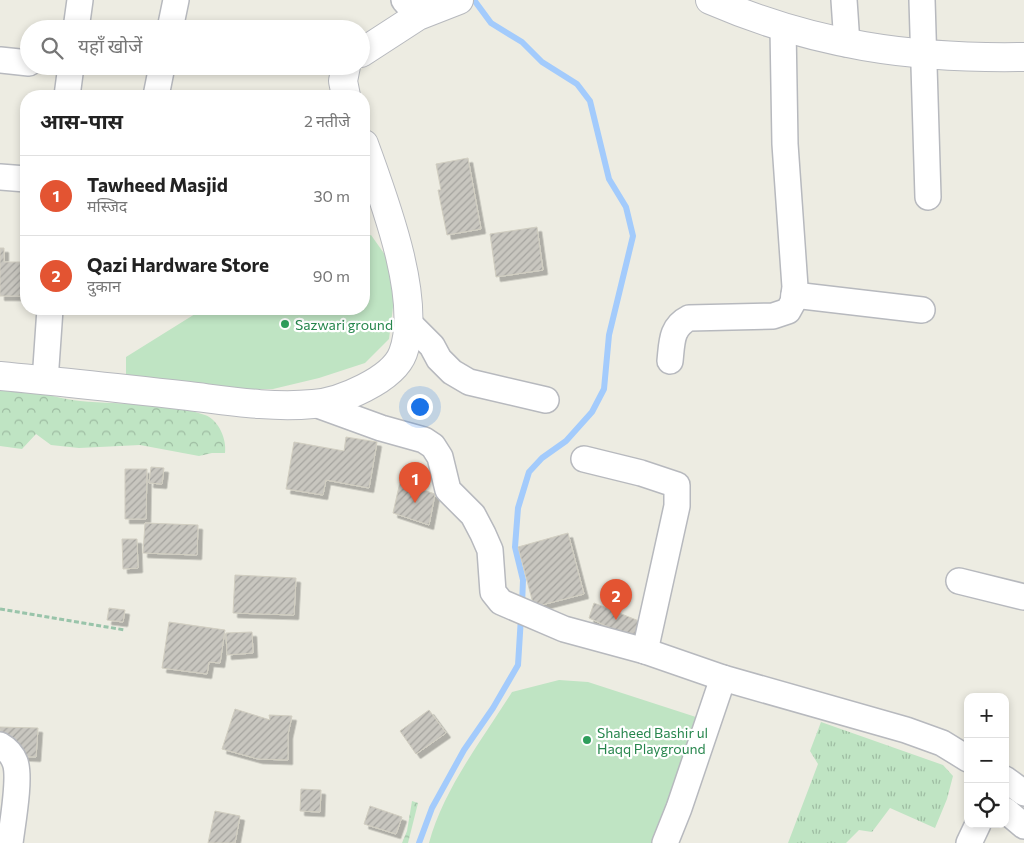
<!DOCTYPE html>
<html lang="hi">
<head>
<meta charset="utf-8">
<style>
	:root { --surface:#fff; --page:#f2f2f2; --text:#222; --muted:#767676; --line:#e0e0e0; --accent:#e35432 }
	body { margin:0; font-family:Commissioner,"Noto Sans Devanagari",sans-serif; background:var(--page); color:var(--text) }
	.controls { position:absolute; right:15px; bottom:15px; display:grid; overflow:hidden; border-radius:10px; box-shadow:0 2px 8px #0003 }
	.controls button { width:45px; height:45px; display:grid; place-items:center; padding:0; border:0; border-bottom:1px solid var(--line); background:var(--surface); color:var(--text); font:25px sans-serif }
	.you { position:absolute; left:419px; top:406px; width:18px; height:18px; margin:-12px; border:4px solid #fff; border-radius:50%; background:#1a73e8; box-shadow:0 0 0 8px #1a73e833 }
	.badge { display:grid; place-items:center; width:32px; height:32px; border-radius:50%; background:var(--accent); color:#fff; font-size:16px; font-weight:700 }
	.pin { position:absolute; translate:-50% -41px; filter:drop-shadow(0 1px 2px #0008) }
	.pin::after { content:''; position:absolute; top:26px; width:18px; height:15px; background:inherit; clip-path:polygon(0 0,100% 0,50% 100%) }
	.list { margin:0; padding:0; list-style:none }
	h2 { display:flex; justify-content:space-between; align-items:center; height:65px; margin:0; padding:0 20px; font-size:21px }
	h2 small { font-size:16px; font-weight:400; color:var(--muted) }
	.list li { display:grid; grid-template-columns:32px 1fr auto; gap:15px; align-items:center; box-sizing:border-box; height:80px; padding:0 20px; border-top:1px solid var(--line) }
	.list b { display:block; font-size:19px; white-space:nowrap }
	.list p { margin:0; font-size:16px; white-space:nowrap; color:var(--muted) }
	.list em { font-size:16px; font-style:normal; color:var(--muted) }
	.icon { flex:none; width:28px; height:28px; fill:none; stroke:currentColor; stroke-width:2; stroke-linecap:round; stroke-linejoin:round }
	.map { position:relative; flex:none; width:1024px; height:843px; overflow:hidden }
	.search { position:absolute; background:var(--surface); box-shadow:0 2px 8px #0003; left:20px; top:20px; width:350px; height:55px; display:flex; align-items:center; gap:12px; box-sizing:border-box; padding:0 18px; border-radius:28px; color:var(--muted); font-size:19px }
	.panel { position:absolute; background:var(--surface); box-shadow:0 2px 8px #0003; left:20px; top:90px; width:350px; height:225px; border-radius:20px }
	.map>svg:first-child { display:block }
	.grass { fill:url(#grass-tufts) }
	.forest { fill:url(#forest-crowns) }
	.pitch { fill:#bfe4c3 }
	.lines { fill:none; stroke-linecap:round; stroke-linejoin:round }
	.stream { stroke:#a3cbfc; stroke-width:6 }
	.building { fill:url(#building-hatch); stroke:#d1cec1; filter:url(#shadow) }
	.minor-casing { stroke:#b7b9be; stroke-width:28 }
	.tertiary-casing { stroke:#b7b9be; stroke-width:30 }
	.path { stroke:#99c4aa; stroke-width:3; stroke-dasharray:5 2.5; stroke-linecap:butt }
	.minor { stroke:#fff; stroke-width:25 }
	.tertiary { stroke:#fff; stroke-width:28 }
	.leisure-dot { fill:#2e9e5b; stroke:#fff; stroke-width:2 }
	.labels { text-anchor:middle; dominant-baseline:central; stroke-width:4.5; stroke-linejoin:round; paint-order:stroke }
	.leisure-label { font-size:14px; fill:#27864d; stroke:#fff; text-anchor:start }
</style>
</head>
<body>
<div class="map">
<svg width="1024" height="843" viewBox="0 0 1024 843">
	<defs>
		<pattern id="grass-tufts" width="24" height="20" patternUnits="userSpaceOnUse" patternTransform="scale(1.25)"><rect width="24" height="20" fill="#bfe4c3"/><path d="M3 7l-1-3M5 7V3M7 7l1-3M15 17l-1-3M17 17v-4M19 17l1-3" fill="none" stroke="#9ebca2"/></pattern>
		<pattern id="forest-crowns" width="20" height="18" patternUnits="userSpaceOnUse" patternTransform="scale(1.25)"><rect width="20" height="18" fill="#bfe4c3"/><path d="M2 6a3 3 0 1 1 6 0M12 15a3 3 0 1 1 6 0" fill="none" stroke="#9ebca2"/></pattern>
		<pattern id="building-hatch" width="6" height="6" patternUnits="userSpaceOnUse" patternTransform="scale(1.25)"><rect width="6" height="6" fill="#c8c6bf"/><path d="M-1 1l2-2M0 6l6-6M5 7l2-2" fill="none" stroke="#a5a49f"/></pattern>
		<filter id="shadow"><feDropShadow dx="4.5" dy="4.5" stdDeviation="0" flood-color="#0004"/></filter>
	</defs>
	<rect width="100%" height="100%" fill="#edece2"/>
	<path class="grass" d="M 821,722 L 943,765 L 953,776 L 947,799 L 935,828 L 890,808 L 872,832 L 859,830 L 846,843 L 788,843 L 818,764 L 810,751 Z"/>
	<g class="forest">
		<path d="M 0,386 C 25,387 47,396 72,400 C 115,406 163,400 205,415 C 219,420 227,440 225,453 L 212,453 L 199,456 L 140,445 L 79,448 L 51,445 L 36,434 L 22,449 L 0,446 Z"/>
		<path d="M 412,801 L 418,803 L 408,843 L 402,843 L 407,831 Z"/>
	</g>
	<g class="pitch">
		<path d="M 371,235 L 388,259 L 394,299 L 389,339 L 365,363 L 319,378 L 273,389 L 206,389 L 126,375 L 126,357 L 203,309 L 364,309 L 364,238 Z"/>
		<path d="M 559,680 L 588,682 L 699,718 L 655,843 L 429,843 C 443,790 483,738 512,692 Z"/>
	</g>
	<g class="lines">
		<g class="stream">
			<path d="M 474,0 L 491,23 L 522,42 L 542,62 L 577,84 L 590,101 L 609,179 L 626,207 L 633,236 L 609,335 L 604,389 L 592,412 L 566,441 L 542,458 L 529,472 L 518,508 L 515,547 L 523,580 L 522,605"/>
			<path d="M 419,843 L 432,808 L 464,750 L 493,708 L 518,665 L 521,617"/>
		</g>
	</g>
	<g class="building">
		<path d="M 468,158 L 481,229 L 447,235 L 438,190 L 441,190 L 436,164 Z"/>
		<path d="M 537,227 L 543,270 L 496,277 L 490,234 Z"/>
		<path d="M 0,248 L 4,248 L 4,262 L 23,262 L 24,296 L 0,296 Z"/>
		<path d="M 346,437 L 377,442 L 369,488 L 326,480 L 323,495 L 286,489 L 294,442 L 344,451 Z"/>
		<path d="M 151,467 L 164,468 L 162,484 L 149,483 Z"/>
		<path d="M 125,469 L 147,469 L 146,519 L 125,519 Z"/>
		<path d="M 400,482 L 435,494 L 429,525 L 393,513 Z"/>
		<path d="M 145,523 L 198,525 L 197,555 L 143,553 Z"/>
		<path d="M 568,533 L 584,594 L 534,607 L 518,547 Z"/>
		<path d="M 122,539 L 137,539 L 138,568 L 123,569 Z"/>
		<path d="M 235,575 L 296,578 L 294,615 L 233,613 Z"/>
		<path d="M 594,603 L 644,623 L 635,639 L 589,618 Z"/>
		<path d="M 109,608 L 125,610 L 123,622 L 107,620 Z"/>
		<path d="M 169,622 L 225,630 L 220,663 L 209,662 L 207,674 L 162,668 Z"/>
		<path d="M 252,632 L 253,653 L 227,655 L 226,633 Z"/>
		<path d="M 235,709 L 270,720 L 269,715 L 292,716 L 288,734 L 288,760 L 258,759 L 222,749 Z"/>
		<path d="M 429,710 L 446,733 L 416,754 L 400,731 Z"/>
		<path d="M 0,727 L 38,728 L 36,757 L 15,756 L 0,740 Z"/>
		<path d="M 301,789 L 321,790 L 320,812 L 300,811 Z"/>
		<path d="M 370,806 L 402,817 L 396,834 L 364,824 Z"/>
		<path d="M 215,811 L 240,816 L 235,843 L 208,843 Z"/>
	</g>
	<g class="lines">
		<g class="minor-casing">
			<g id="minor">
				<path d="M 404,0 L 418,16"/>
				<path d="M 844,0 L 847,44"/>
				<path d="M 922,0 L 928,197"/>
				<path d="M 76,29 L 80,0"/>
				<path d="M 170,29 L 176,0"/>
				<path d="M 0,60 L 29,63"/>
				<path d="M 67,96 L 71,66"/>
				<path d="M 156,96 L 162,66"/>
				<path d="M 0,177 L 26,179"/>
				<path d="M 794,295 L 922,310"/>
				<path d="M 409,323 L 432,346 L 439,359 L 452,372 L 469,382 L 546,400"/>
				<path d="M 670,361 C 672,342 671,327 689,318 L 773,316 L 788,311 L 793,302 L 795,287 L 785,144 L 783,28"/>
				<path d="M 45,381 L 50,309"/>
				<path d="M 315,404 L 381,428 L 424,440 L 433,446 L 440,457 L 448,490 L 473,515 L 483,534 L 490,550 L 493,592 L 501,602 L 564,629 L 645,651 L 723,678 L 906,730 L 942,743 L 968,759"/>
				<path d="M 584,459 L 641,473 L 677,485 L 677,506 L 645,651"/>
				<path d="M 959,581 L 1024,597"/>
				<path d="M 0,745 C 7,749 12,754 15,762 C 21,777 12,826 10,843"/>
				<path d="M 1005,779 L 1024,793"/>
				<path d="M 1005,810 L 1024,826"/>
				<path d="M 665,843 L 679,808 L 723,678"/>
				<path d="M 969,843 L 978,824"/>
			</g>
		</g>
		<g class="tertiary-casing">
			<g id="tertiary">
				<path d="M 710,0 C 814,45 912,59 1024,57"/>
				<path d="M 361,53 L 418,16 L 459,0"/>
				<path d="M 346,96 L 343,81 L 346,66"/>
				<path d="M 0,376 C 63,382 126,389 189,396 C 230,401 272,408 313,404 C 340,402 393,380 403,353 C 423,300 383,197 364,144"/>
			</g>
		</g>
		<path class="path" d="M 0,609 L 125,630"/>
		<use href="#minor" class="minor"/>
		<use href="#tertiary" class="tertiary"/>
	</g>
	<g class="leisure-dot">
		<circle cx="285" cy="324" r="5"/>
		<circle cx="587" cy="740" r="5"/>
	</g>
	<g class="labels">
		<g class="leisure-label">
			<text x="295" y="324">Sazwari ground</text>
			<text x="597" y="732">Shaheed Bashir ul<tspan x="597" dy="16">Haqq Playground</tspan></text>
		</g>
	</g>
</svg>
<div class="controls">
<button>+</button>
<button>−</button>
<button><svg class="icon" aria-label="locate" viewBox="0 0 24 24"><circle cx="12" cy="12" r="6"/><path d="M12 2v4M12 18v4M2 12h4M18 12h4"/></svg></button>
</div>
<div class="you"></div>
<div class="pin badge" style="left:415px;top:503px">1</div>
<div class="pin badge" style="left:616px;top:620px">2</div>
<div class="search"><svg class="icon" aria-label="search" viewBox="0 0 24 24"><circle cx="10" cy="10" r="6"/><path d="M15 15l6 6"/></svg>यहाँ खोजें</div>
<section class="panel">
<h2>आस-पास<small>2 नतीजे</small></h2>
<ul class="list">
<li><span class="badge">1</span><div><b>Tawheed Masjid</b><p>मस्जिद</p></div><em>30 m</em></li>
<li><span class="badge">2</span><div><b>Qazi Hardware Store</b><p>दुकान</p></div><em>90 m</em></li>
</ul>
</section>
</div>
</body>
</html>
